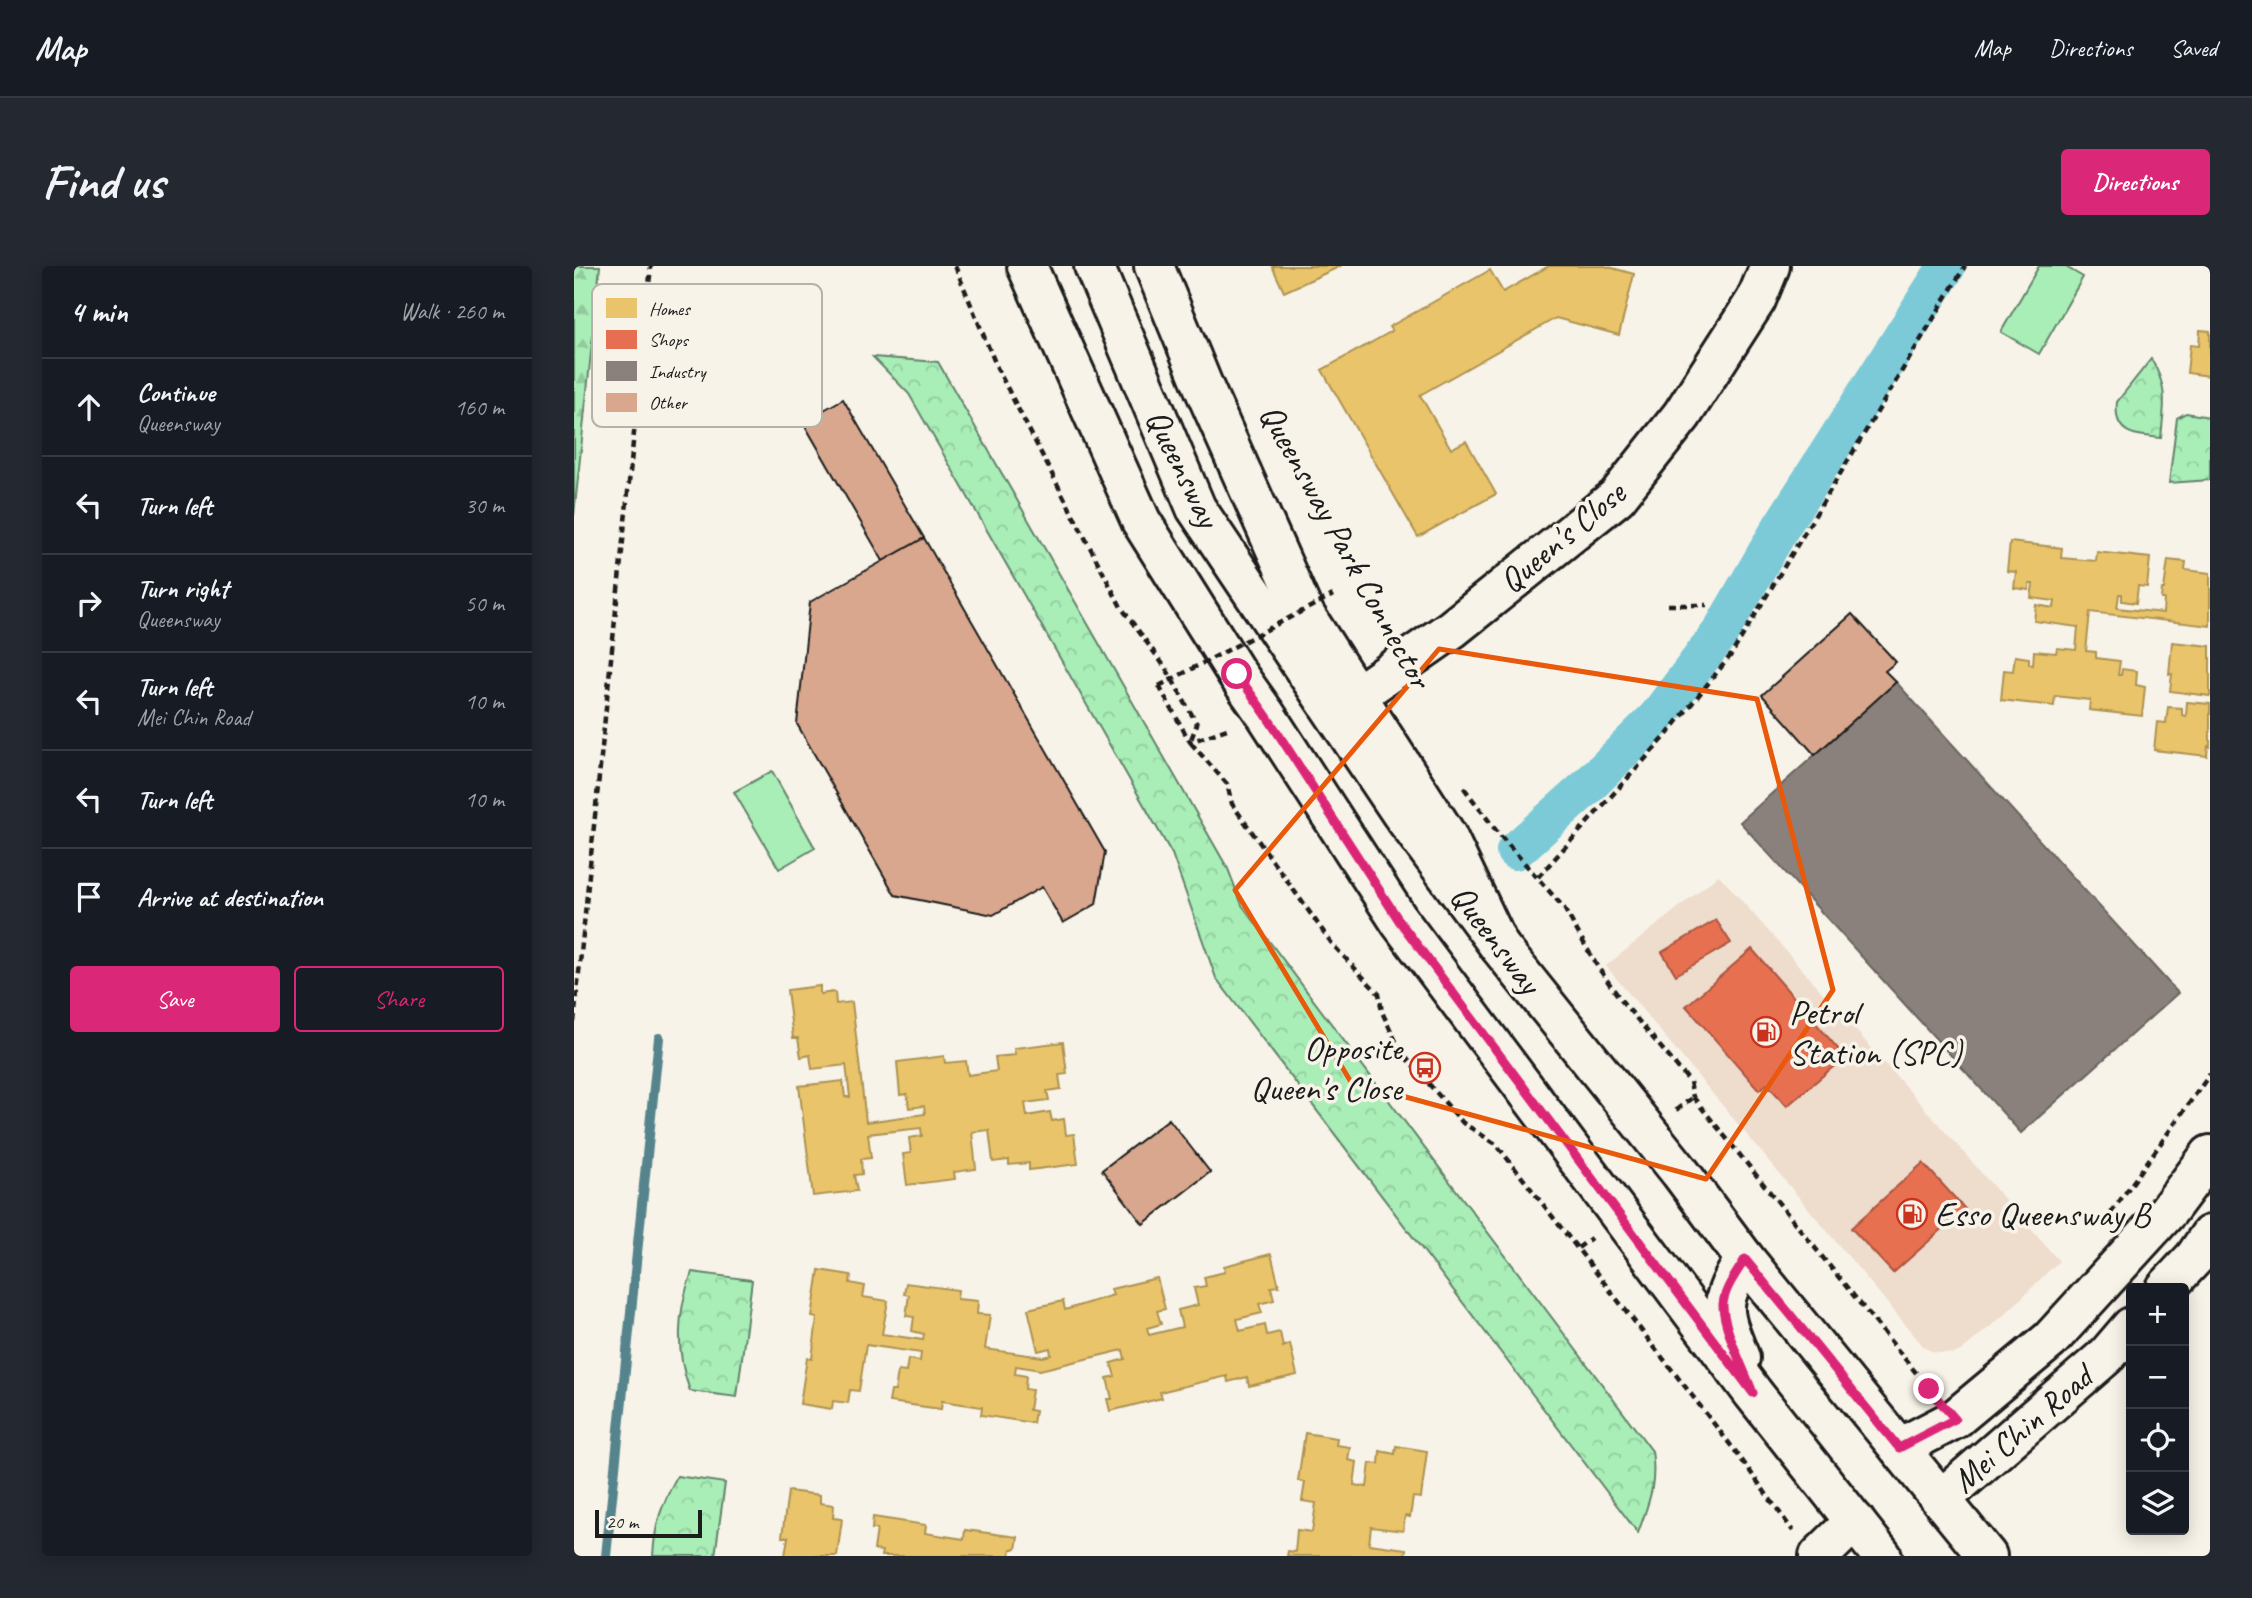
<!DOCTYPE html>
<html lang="en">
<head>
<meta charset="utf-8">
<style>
	:root { --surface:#171b24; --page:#242831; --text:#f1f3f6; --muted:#9ea1a6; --line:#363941; --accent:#db2777 }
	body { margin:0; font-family:Caveat,sans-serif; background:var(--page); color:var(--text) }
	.controls { position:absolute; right:21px; bottom:21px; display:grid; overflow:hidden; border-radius:7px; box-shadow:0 4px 18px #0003 }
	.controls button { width:63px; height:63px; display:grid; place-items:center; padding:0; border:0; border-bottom:2px solid var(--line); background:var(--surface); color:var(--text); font:35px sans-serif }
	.scale { position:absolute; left:21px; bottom:18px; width:107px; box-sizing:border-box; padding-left:7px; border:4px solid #1c1c1c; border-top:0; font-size:19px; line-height:24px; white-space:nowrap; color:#1c1c1c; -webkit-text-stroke:5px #f7f3e8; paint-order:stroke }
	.stop { position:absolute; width:21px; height:21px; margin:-16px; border:5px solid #db2777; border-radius:50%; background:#fff }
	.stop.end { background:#db2777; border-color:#fff; box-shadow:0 2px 7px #0008 }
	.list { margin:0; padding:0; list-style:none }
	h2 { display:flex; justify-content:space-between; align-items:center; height:91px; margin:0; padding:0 28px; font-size:30px }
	h2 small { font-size:23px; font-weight:400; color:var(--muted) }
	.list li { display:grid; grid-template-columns:46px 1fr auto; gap:21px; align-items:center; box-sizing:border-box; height:98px; padding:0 28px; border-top:2px solid var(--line) }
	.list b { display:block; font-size:26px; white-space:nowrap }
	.list p { margin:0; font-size:23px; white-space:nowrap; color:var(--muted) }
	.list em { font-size:23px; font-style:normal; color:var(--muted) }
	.actions { display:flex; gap:14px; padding:21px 28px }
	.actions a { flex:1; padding:16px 0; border:2px solid var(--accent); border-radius:7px; text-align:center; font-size:24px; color:var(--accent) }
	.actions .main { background:var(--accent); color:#fff }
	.icon { flex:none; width:38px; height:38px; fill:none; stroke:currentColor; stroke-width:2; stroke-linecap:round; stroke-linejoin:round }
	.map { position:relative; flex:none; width:1636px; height:1290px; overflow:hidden; border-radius:7px }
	header { display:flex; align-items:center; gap:42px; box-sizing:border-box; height:98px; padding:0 35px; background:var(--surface); border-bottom:2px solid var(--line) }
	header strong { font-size:33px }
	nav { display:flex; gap:38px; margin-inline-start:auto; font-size:24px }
	.intro { display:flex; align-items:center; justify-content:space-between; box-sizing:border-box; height:168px; padding:0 42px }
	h1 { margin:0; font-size:49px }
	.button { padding:18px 32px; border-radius:7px; background:var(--accent); color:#fff; font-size:24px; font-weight:700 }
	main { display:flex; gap:42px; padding:0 42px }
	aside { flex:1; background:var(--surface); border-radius:7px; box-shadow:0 4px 18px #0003 }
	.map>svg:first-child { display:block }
	.built { fill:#eedccd }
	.forest { fill:url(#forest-firs); stroke:#62846a; stroke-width:2 }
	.park { fill:url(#park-crowns); stroke:#62846a; stroke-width:2 }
	.pitch { fill:#a9edb7; stroke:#62846a; stroke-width:2 }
	.homes { fill:#e9c46a; stroke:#ac9253; stroke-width:2 }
	.shops { fill:#e76f51; stroke:#aa5641; stroke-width:2 }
	.industry { fill:#8a817c; stroke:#69635f; stroke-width:2 }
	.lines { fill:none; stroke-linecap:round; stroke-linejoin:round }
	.stream { stroke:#55848c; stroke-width:10 }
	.canal { stroke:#7bcad7; stroke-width:38 }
	.building { fill:#d9a78d; stroke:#1c1c1c; stroke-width:2 }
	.minor-casing { stroke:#1c1c1c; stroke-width:44 }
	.major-casing { stroke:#1c1c1c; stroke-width:44 }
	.highway-casing { stroke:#1c1c1c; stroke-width:44 }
	.path { stroke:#1c1c1c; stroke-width:4.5; stroke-dasharray:7 5; stroke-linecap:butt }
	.minor { stroke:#f7f3e8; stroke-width:38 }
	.major { stroke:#f7f3e8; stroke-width:38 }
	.highway { stroke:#f7f3e8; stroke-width:38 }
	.path-bridge { stroke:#1c1c1c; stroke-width:4.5; stroke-dasharray:7 5; stroke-linecap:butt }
	.route { stroke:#db2777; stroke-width:9 }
	.marked { fill:none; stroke:#e8590c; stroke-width:5; stroke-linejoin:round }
	.labels { text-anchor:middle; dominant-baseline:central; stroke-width:7; stroke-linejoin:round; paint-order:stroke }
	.street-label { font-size:35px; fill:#1c1c1c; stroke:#f7f3e8 }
	.poi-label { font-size:35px; fill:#1c1c1c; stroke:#f7f3e8; text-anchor:start }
	.key { fill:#f7f3e8; stroke:#b5b2ab; stroke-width:2 }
	.key-label { font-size:19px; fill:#1c1c1c }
</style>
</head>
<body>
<header>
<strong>Map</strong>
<nav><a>Map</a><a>Directions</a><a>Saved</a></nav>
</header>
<div class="intro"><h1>Find us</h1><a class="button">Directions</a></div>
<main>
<aside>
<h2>4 min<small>Walk · 260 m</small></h2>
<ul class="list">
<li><svg class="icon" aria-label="ahead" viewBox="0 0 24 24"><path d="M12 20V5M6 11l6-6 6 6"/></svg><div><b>Continue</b><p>Queensway</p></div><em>160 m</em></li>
<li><svg class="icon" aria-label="left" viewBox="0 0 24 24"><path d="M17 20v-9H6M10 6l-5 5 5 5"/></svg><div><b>Turn left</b></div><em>30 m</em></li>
<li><svg class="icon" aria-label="right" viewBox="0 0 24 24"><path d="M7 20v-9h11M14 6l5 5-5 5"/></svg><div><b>Turn right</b><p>Queensway</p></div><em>50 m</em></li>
<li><svg class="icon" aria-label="left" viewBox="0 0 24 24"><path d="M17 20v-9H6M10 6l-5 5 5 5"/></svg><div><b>Turn left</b><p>Mei Chin Road</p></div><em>10 m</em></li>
<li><svg class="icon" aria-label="left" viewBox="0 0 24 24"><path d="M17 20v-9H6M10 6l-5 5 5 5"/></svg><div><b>Turn left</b></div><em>10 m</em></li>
<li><svg class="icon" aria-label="arrive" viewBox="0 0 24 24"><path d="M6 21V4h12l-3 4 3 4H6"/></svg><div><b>Arrive at destination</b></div></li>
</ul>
<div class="actions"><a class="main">Save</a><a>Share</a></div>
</aside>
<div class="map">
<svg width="1636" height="1290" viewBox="0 0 1636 1290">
	<defs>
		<pattern id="forest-firs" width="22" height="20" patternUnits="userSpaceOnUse" patternTransform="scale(1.75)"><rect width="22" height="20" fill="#a9edb7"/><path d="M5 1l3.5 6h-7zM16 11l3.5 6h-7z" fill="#91cb9d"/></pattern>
		<pattern id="park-crowns" width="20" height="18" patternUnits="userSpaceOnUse" patternTransform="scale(1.75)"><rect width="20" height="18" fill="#a9edb7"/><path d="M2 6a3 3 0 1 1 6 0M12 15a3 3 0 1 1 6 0" fill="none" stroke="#91cb9d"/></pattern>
	</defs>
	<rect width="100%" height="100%" fill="#f7f3e8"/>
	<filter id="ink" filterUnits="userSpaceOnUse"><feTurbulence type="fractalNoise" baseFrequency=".0143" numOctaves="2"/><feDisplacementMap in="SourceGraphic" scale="14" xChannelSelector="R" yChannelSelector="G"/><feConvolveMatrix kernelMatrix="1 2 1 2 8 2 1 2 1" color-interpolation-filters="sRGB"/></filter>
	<g filter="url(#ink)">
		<path class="built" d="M 1145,609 L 1485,995 L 1430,1049 L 1388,1084 L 1379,1088 L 1359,1086 L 1350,1081 L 1032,700 Z"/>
		<path class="forest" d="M 0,0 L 26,0 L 0,250 Z"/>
		<g class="park">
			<path d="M 299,91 L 364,96 L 654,603 L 668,639 L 1078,1185 C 1083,1218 1075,1236 1064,1267 L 642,712 L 598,588 L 335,128 Z"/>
			<path d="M 1577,93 C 1595,122 1590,140 1587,172 C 1562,169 1539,170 1543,136 Z"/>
			<path d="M 1612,147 L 1636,151 L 1636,214 L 1595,217 L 1603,152 Z"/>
			<path d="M 118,1006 L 178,1014 L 163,1131 L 116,1125 C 101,1085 103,1046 118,1006 Z"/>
			<path d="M 103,1210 L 151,1217 L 141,1290 L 79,1290 C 81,1256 87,1241 103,1210 Z"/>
		</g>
		<g class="pitch">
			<path d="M 1465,0 L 1490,0 L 1509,11 L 1465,88 L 1427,66 Z"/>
			<path d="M 198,505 L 241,582 L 205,603 L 160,526 Z"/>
		</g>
		<g class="homes">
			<path d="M 698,0 L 767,0 L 710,26 Z"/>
			<path d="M 975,0 L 1031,0 L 1060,8 L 1045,69 L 982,52 L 846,129 L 877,183 L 892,175 L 922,228 L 844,271 L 748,104 L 818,65 L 815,61 L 916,4 L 929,26 Z"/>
			<path d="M 1626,64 L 1636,65 L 1636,110 L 1613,107 L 1616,79 L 1625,80 Z"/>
			<path d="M 1436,276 L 1488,282 L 1487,292 L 1522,295 L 1523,286 L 1576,292 L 1573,321 L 1564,320 L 1562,337 L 1548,335 L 1548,328 L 1545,328 L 1543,342 L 1589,347 L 1590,333 L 1587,333 L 1588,323 L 1590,323 L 1594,294 L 1612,296 L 1611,304 L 1636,307 L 1636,360 L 1516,346 L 1512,385 L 1522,386 L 1522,392 L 1546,395 L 1544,409 L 1547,409 L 1548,403 L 1563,405 L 1562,419 L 1571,421 L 1568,450 L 1515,444 L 1516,434 L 1481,430 L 1480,440 L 1427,434 L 1430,404 L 1439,405 L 1441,390 L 1455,392 L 1455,398 L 1459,399 L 1460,385 L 1482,387 L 1483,382 L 1502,384 L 1504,361 L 1460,355 L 1462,339 L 1480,342 L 1481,335 L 1457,332 L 1459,318 L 1455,318 L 1455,324 L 1440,322 L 1442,306 L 1433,305 Z"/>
			<path d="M 1598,376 L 1636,380 L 1636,430 L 1596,425 L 1598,408 L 1595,408 Z"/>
			<path d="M 1613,436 L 1636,438 L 1636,481 L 1634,480 L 1633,490 L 1580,484 L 1583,456 L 1592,457 L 1594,441 L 1608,442 L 1608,449 L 1612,450 Z"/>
			<path d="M 246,720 L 246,728 L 261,726 L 262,738 L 278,736 L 292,856 L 351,848 L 350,840 L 335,842 L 333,828 L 326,829 L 323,796 L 370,790 L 371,797 L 392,795 L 394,809 L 423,805 L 421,791 L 441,789 L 440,782 L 489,776 L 493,808 L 485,809 L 487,823 L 473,825 L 475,834 L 451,837 L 453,850 L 476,846 L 478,855 L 490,853 L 492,869 L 500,868 L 504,898 L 455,904 L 455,897 L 435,899 L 435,894 L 419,896 L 415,864 L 398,866 L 402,903 L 380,906 L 381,913 L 333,919 L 329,888 L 337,887 L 335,872 L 348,870 L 347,862 L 294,868 L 297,892 L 287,893 L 288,908 L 280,909 L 283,925 L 239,930 L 225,820 L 269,815 L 271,831 L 276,831 L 272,799 L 238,803 L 236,789 L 227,791 L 224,772 L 219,772 L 213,724 Z"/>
			<path d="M 697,988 L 705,1020 L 697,1021 L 700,1034 L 685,1038 L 688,1047 L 663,1053 L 666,1065 L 691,1059 L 693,1069 L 706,1066 L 709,1081 L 716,1078 L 723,1109 L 675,1120 L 673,1111 L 654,1116 L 653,1110 L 586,1126 L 588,1132 L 536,1145 L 533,1133 L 538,1133 L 533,1112 L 541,1110 L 537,1097 L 551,1093 L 549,1084 L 466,1104 L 442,1100 L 441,1108 L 452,1110 L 451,1123 L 458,1124 L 455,1144 L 461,1145 L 459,1157 L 407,1149 L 408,1141 L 368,1135 L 367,1143 L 315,1136 L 317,1125 L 321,1125 L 324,1105 L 332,1106 L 334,1093 L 346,1095 L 347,1087 L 292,1079 L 285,1125 L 276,1124 L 274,1137 L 259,1135 L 258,1143 L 226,1138 L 233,1092 L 238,1093 L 243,1052 L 238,1051 L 245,1004 L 277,1009 L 276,1017 L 291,1020 L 289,1031 L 314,1035 L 308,1068 L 349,1074 L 350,1068 L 338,1065 L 340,1051 L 332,1050 L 335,1029 L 330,1028 L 332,1017 L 384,1024 L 383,1033 L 404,1035 L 403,1048 L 416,1049 L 411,1083 L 469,1091 L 477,1089 L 476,1082 L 464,1085 L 454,1043 L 489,1035 L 491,1044 L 539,1029 L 537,1023 L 583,1012 L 591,1043 L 583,1045 L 587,1058 L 573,1062 L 575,1069 L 608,1061 L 604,1044 L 624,1039 L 620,1022 L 632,1020 L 630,1011 L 651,1006 L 650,1000 Z"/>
			<path d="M 731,1167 L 763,1172 L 762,1179 L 776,1181 L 774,1194 L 783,1196 L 780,1219 L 793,1221 L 796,1197 L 805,1198 L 806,1185 L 821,1188 L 822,1180 L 853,1185 L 847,1232 L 839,1231 L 836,1251 L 831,1250 L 829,1265 L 797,1261 L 795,1278 L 832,1283 L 831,1290 L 713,1290 L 714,1285 L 721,1286 L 723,1264 L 738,1266 L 742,1237 L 728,1235 L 731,1216 L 724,1215 Z"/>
			<path d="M 214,1225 L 246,1229 L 246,1237 L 260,1239 L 259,1252 L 268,1253 L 263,1290 L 211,1290 L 214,1271 L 208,1271 Z"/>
			<path d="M 299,1251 L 352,1259 L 351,1267 L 390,1273 L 391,1264 L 444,1271 L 442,1283 L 437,1283 L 436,1290 L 307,1290 L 308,1285 L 300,1284 L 303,1263 L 298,1263 Z"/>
		</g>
		<g class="shops">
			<path d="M 1142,654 L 1157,677 L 1102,709 L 1088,686 Z"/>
			<path d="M 1178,683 L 1271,791 L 1213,840 L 1193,818 L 1185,824 L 1112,740 Z"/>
			<path d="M 1349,897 L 1391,943 L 1319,1007 L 1277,962 Z"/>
		</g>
		<path class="industry" d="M 1322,416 L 1604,727 L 1447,867 L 1166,556 Z"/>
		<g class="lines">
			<path class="stream" d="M 32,1290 L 85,772"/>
			<path class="canal" d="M 941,585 L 1013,521 L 1083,451 L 1146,367 L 1207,261 L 1373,0"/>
		</g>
		<g class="building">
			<path d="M 269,133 L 350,272 L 309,295 L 229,156 Z"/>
			<path d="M 350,272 L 531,586 L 522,638 L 489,657 L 468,621 L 419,649 L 321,629 L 223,458 L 236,336 Z"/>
			<path d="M 1278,348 L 1322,396 L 1311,405 L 1322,416 L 1241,489 L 1188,429 Z"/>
			<path d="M 595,853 L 636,906 L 569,958 L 528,904 Z"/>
		</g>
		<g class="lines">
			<g class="minor-casing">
				<g id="minor">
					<path d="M 782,430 L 878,363 L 1043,231 L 1108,149 L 1182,34 L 1196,0"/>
					<path d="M 1592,1022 L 1621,991 L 1636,969"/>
					<path d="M 1325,1182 L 1381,1153 L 1476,1074 L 1594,945 L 1636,889"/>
					<path d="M 1367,1233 L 1533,1089 L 1557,1061"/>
					<path d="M 1245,1290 L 1281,1255"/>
				</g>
			</g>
			<g class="major-casing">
				<g id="major">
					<path d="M 453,0 L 567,255 L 663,408 L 692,449 L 826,656 L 1179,1127 L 1308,1290"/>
					<path d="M 520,0 L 622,242 L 827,547 L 925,680 L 1106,906 L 1171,993 L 1413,1290"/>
					<path d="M 1166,1092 C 1147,1045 1143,1038 1171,993"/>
				</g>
			</g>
			<g class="highway-casing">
				<path id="highway" d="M 580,0 L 630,122 L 731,349 L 873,570 L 925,680"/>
			</g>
			<g class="path">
				<path d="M 381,0 L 424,104 L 547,341 L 593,404 L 623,458 L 616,476 L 653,518 L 658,538 L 759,679 L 805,728 L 808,746 L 827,786 L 889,857 L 922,878 L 1162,1186 L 1219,1265"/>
				<path d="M 1094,339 L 1133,339"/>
				<path d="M 585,420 L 616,476 L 656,462"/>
				<path d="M 890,522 L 924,567 L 990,642 L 1023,700 L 1047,734 L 1116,816 L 1119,831"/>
				<path d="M 964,611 L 1091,471 L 1157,389 L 1391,0"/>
				<path d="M 0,756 L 77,0"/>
				<path d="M 1119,831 L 1356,1124"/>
				<path d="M 1102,844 L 1119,831"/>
				<path d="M 1537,947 L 1636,808"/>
				<path d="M 1004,982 L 1017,972"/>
			</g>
			<use href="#minor" class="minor"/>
			<use href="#major" class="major"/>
			<use href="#highway" class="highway"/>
			<path class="path-bridge" d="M 585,420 L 759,329"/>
		</g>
	</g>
	<g class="lines" filter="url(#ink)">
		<path class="route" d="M 663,408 L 692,449 L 826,656 L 1179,1127 C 1171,1105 1148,1060 1149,1038 C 1151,1021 1163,1007 1171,993 L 1325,1182 L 1381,1153 L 1355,1123"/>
	</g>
	<path class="marked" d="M 865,383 L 1183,433 L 1259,724 L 1132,913 L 777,816 L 661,624 Z"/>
	<defs>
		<g id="fuel-ring" transform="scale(1.575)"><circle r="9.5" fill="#f7f3e8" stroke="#c8321e" stroke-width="1.5"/><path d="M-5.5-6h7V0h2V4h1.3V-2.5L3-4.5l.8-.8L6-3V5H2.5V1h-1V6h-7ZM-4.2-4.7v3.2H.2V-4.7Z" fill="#c8321e"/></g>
		<g id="bus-ring" transform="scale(1.575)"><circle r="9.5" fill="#f7f3e8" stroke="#c8321e" stroke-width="1.5"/><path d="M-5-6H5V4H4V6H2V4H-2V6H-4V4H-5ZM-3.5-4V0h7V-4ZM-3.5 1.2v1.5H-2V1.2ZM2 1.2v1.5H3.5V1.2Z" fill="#c8321e"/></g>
	</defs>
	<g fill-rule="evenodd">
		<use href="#fuel-ring" x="1192" y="766"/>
		<use href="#bus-ring" x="851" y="802"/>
		<use href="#fuel-ring" x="1338" y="948"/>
	</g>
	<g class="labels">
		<g class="street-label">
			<text transform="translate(609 202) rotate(64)">Queensway</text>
			<text transform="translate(988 271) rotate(-40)">Queen's Close</text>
			<text transform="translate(772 280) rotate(61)">Queensway Park Connector</text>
			<text transform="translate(922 673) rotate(53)">Queensway</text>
			<text transform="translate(1448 1163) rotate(-41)">Mei Chin Road</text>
		</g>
		<g class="poi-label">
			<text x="1215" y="746">Petrol<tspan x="1215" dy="40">Station (SPC)</tspan></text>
			<text x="828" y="782" text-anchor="end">Opposite<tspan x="828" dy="40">Queen's Close</tspan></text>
			<text x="1361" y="948">Esso Queensway B</text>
		</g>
	</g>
	<rect x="18" y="18" width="230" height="143" rx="10" class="key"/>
	<rect x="32" y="32" width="31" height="20" fill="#e9c46a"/>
	<rect x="32" y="64" width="31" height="19" fill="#e76f51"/>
	<rect x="32" y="95" width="31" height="20" fill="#8a817c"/>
	<rect x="32" y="127" width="31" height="19" fill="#d9a78d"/>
	<g class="key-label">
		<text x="75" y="49">Homes</text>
		<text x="75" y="80">Shops</text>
		<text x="75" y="112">Industry</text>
		<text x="75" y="143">Other</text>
	</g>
</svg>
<div class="controls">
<button>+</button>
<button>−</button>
<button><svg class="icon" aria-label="locate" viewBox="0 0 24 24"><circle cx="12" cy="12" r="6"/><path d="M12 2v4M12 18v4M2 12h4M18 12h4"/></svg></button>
<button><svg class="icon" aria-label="layers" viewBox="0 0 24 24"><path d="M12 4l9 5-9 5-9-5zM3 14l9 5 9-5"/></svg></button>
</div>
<div class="scale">20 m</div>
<div class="stop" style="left:663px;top:408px"></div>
<div class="stop end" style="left:1355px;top:1123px"></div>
</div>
</main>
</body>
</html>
